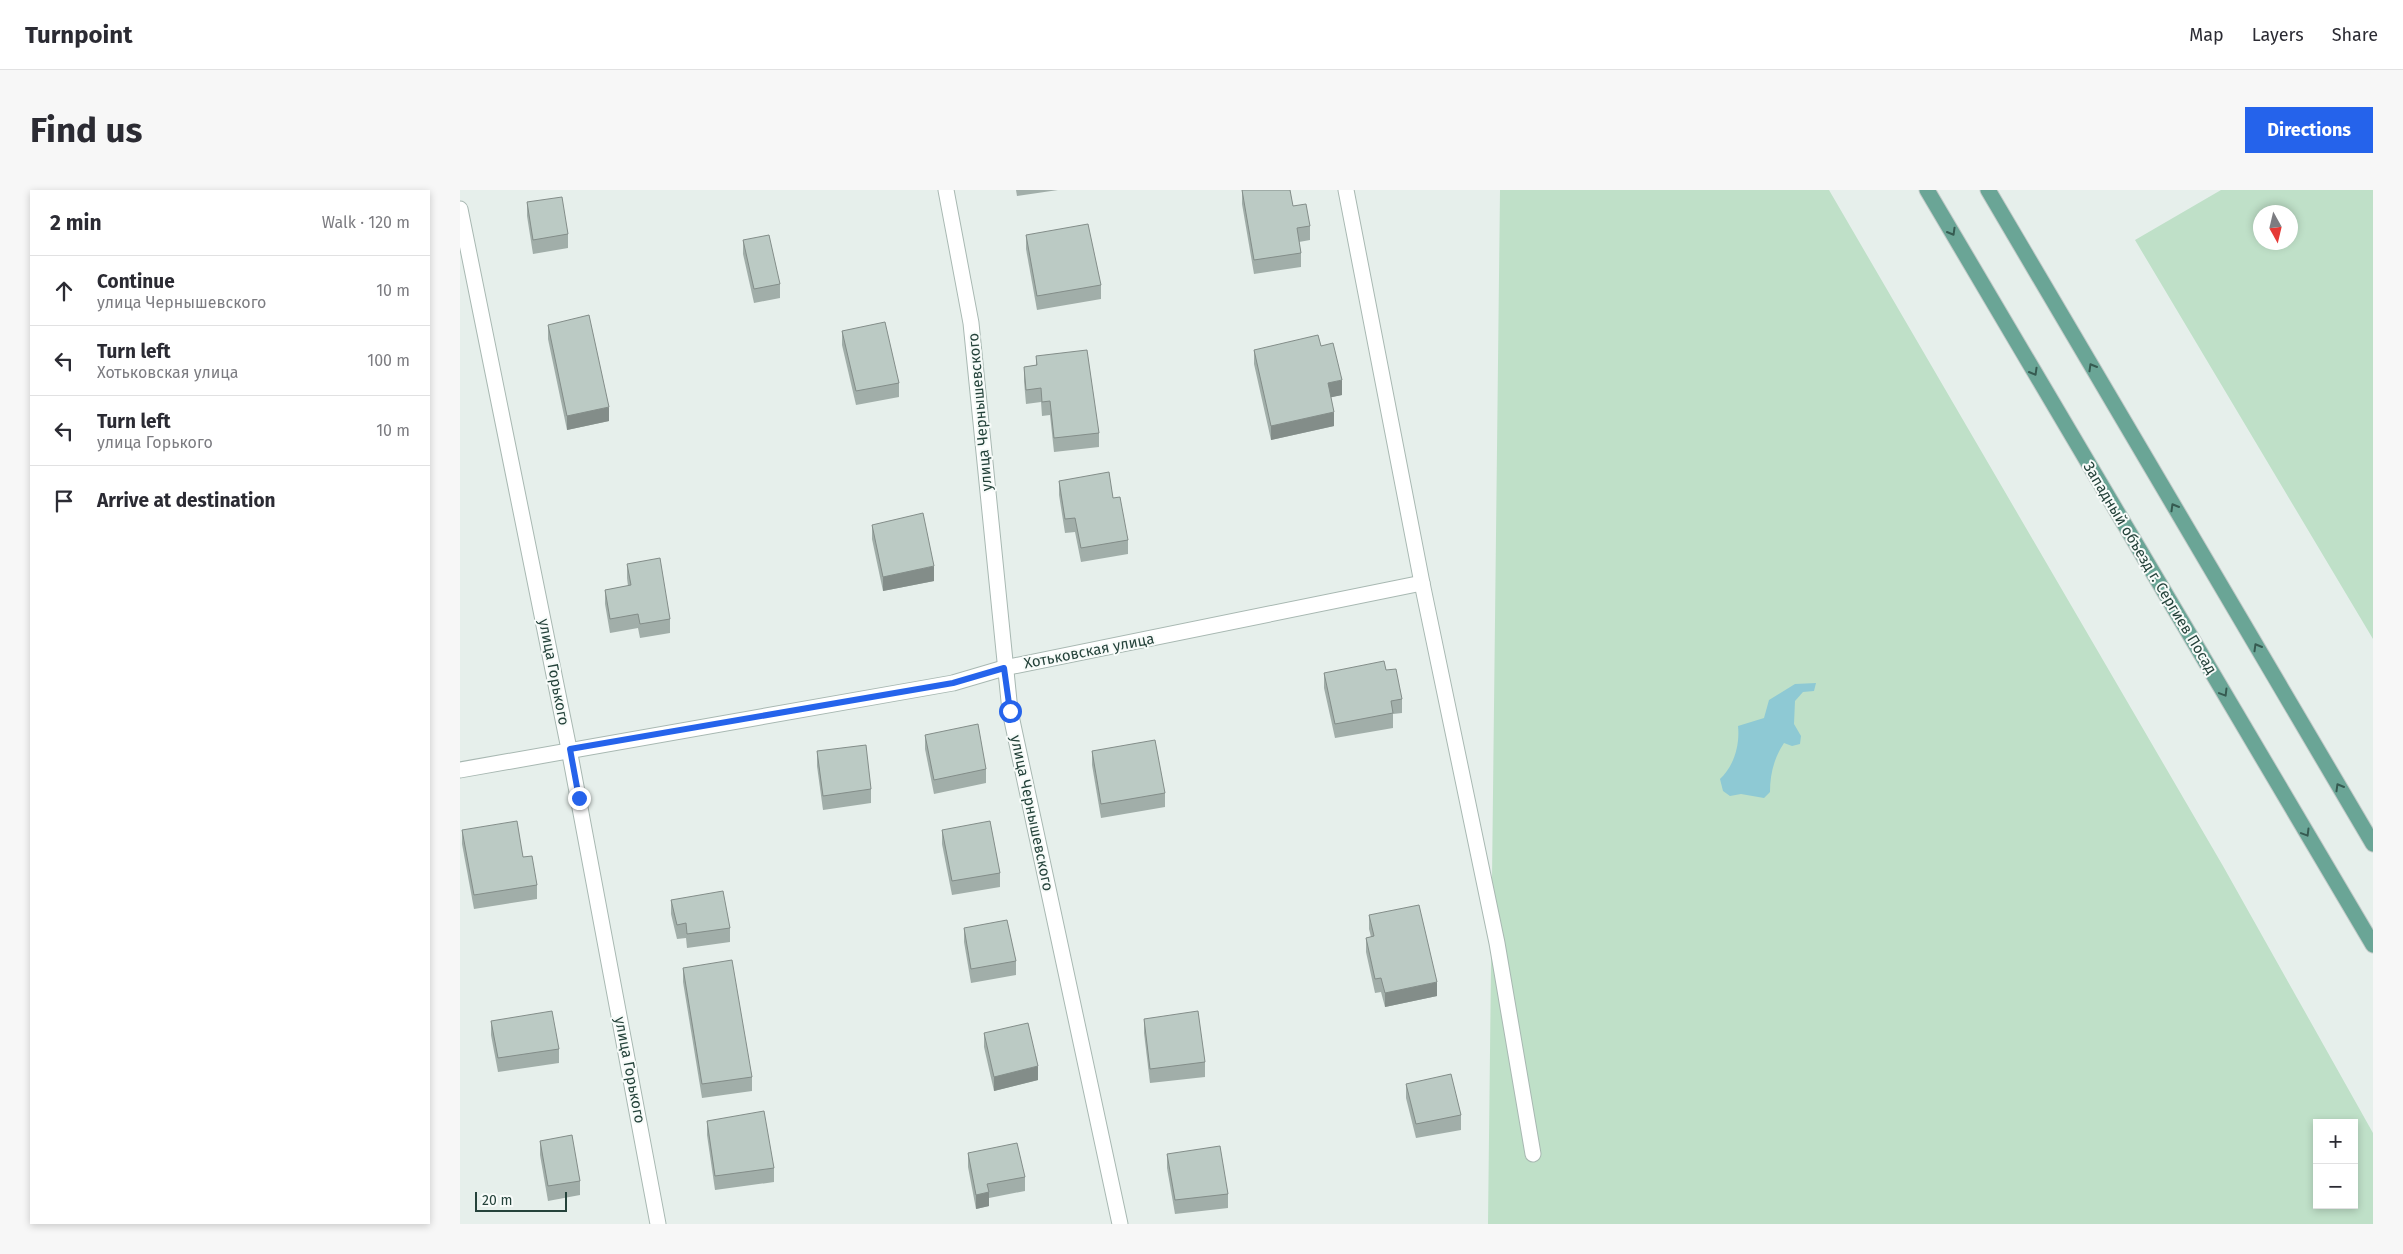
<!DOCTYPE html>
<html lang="en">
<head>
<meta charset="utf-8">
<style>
	:root { --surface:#fff; --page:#f7f7f7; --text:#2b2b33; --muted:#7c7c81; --line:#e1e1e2; --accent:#2563eb }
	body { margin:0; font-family:"Fira Sans",sans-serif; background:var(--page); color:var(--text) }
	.controls { position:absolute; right:15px; bottom:15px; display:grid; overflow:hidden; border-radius:0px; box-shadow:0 2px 8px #0003 }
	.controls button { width:45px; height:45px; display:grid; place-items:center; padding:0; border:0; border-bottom:1px solid var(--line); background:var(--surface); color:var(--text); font:25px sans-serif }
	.compass { position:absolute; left:1793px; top:15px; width:45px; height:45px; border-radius:50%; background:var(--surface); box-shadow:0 2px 8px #0003; rotate:172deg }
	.scale { position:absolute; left:15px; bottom:12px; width:92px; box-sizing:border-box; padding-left:5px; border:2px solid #24423a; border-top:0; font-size:14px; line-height:18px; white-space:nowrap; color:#24423a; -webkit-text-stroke:4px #f7fbf9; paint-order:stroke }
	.stop { position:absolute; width:15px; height:15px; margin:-11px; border:4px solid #2563eb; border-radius:50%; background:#fff }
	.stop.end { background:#2563eb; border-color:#fff; box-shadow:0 1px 5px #0008 }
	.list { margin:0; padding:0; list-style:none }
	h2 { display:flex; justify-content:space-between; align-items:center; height:65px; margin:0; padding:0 20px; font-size:21px }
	h2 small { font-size:16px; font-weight:400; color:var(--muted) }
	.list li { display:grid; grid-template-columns:32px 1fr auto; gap:15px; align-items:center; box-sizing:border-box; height:70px; padding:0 20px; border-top:1px solid var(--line) }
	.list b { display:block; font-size:19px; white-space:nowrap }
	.list p { margin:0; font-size:16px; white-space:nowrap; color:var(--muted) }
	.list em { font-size:16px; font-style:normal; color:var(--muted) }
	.icon { flex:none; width:28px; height:28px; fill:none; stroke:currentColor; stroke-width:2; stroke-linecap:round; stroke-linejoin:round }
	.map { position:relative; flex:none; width:1913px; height:1034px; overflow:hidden; border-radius:0px }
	header { display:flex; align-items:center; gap:30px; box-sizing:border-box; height:70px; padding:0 25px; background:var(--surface); border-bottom:1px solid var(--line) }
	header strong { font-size:24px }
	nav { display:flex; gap:28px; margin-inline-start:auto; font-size:18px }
	.intro { display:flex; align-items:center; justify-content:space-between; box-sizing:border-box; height:120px; padding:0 30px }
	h1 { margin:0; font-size:35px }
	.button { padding:12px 22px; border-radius:0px; background:var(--accent); color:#fff; font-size:18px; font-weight:700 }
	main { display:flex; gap:30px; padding:0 30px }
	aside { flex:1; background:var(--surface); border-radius:0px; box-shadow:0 2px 8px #0003 }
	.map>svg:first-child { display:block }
	.green { fill:#bfe0c8; fill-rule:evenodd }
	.water { fill:#8ec9d4 }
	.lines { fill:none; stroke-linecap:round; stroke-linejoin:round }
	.minor-casing { stroke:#a8b8b2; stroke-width:17 }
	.major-casing { stroke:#c2cac8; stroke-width:17 }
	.minor { stroke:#fff; stroke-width:15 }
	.major { stroke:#6aa596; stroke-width:15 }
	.wall { fill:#a1aea9 }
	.shaded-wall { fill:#838d89 }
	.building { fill:#bbcac4; stroke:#838d89 }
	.oneway { stroke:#365b51 }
	.route { stroke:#2563eb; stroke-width:6 }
	.labels { text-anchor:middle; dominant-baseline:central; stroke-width:4; stroke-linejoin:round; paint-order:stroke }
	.street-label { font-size:15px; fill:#24423a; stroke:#f7fbf9 }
</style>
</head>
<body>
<header>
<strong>Turnpoint</strong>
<nav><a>Map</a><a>Layers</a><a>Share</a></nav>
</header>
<div class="intro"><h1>Find us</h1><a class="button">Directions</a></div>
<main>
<aside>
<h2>2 min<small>Walk · 120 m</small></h2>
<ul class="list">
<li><svg class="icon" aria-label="ahead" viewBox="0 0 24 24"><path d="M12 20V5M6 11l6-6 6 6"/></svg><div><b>Continue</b><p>улица Чернышевского</p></div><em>10 m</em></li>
<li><svg class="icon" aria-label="left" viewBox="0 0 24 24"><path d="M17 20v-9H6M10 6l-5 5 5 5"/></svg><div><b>Turn left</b><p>Хотьковская улица</p></div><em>100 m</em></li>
<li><svg class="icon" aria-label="left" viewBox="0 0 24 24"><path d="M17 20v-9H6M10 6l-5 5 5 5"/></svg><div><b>Turn left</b><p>улица Горького</p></div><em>10 m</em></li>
<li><svg class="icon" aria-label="arrive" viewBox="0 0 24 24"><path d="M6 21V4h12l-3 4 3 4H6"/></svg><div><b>Arrive at destination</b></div></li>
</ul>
</aside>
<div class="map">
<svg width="1913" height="1034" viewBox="0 0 1913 1034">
	<rect width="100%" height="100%" fill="#e6efeb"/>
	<g class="green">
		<path d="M 1040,0 L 1369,0 L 1763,676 L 1913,943 L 1913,1034 L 1028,1034 ZM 1857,933 L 1894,933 L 1894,1015 L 1857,1015 Z"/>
		<path d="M 1761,0 L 1913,0 L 1913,449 L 1675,50 ZM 1800,22 L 1830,22 L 1830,52 L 1800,52 Z"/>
	</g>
	<path class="water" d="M 1356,493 L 1354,501 L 1343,502 L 1335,511 L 1334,534 L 1341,546 L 1340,554 L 1332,556 L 1324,553 C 1314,568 1310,584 1310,602 L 1304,608 L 1281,604 L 1270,606 L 1263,601 L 1260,589 C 1274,576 1280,555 1278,536 L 1304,528 L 1309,510 L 1335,494 Z"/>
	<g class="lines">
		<g class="minor-casing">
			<g id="minor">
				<path d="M 486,0 L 511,133 L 550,521 L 660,1034"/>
				<path d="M 886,0 L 962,393 L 1037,753 L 1073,964"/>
				<path d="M 0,19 L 109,559 L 198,1034"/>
				<path d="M 0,580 L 493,493 L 544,478 L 962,393"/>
			</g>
		</g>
		<g class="major-casing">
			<g id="major">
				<path d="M 1467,0 L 1913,755"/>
				<path d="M 1528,0 L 1913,654"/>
			</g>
		</g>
		<use href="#minor" class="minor"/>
		<use href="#major" class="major"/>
	</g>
	<g class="wall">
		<path d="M 556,0 L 598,0 L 557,6 Z"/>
		<path d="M 782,0 L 833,16 L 850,36 L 850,50 L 839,52 L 841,63 L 841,77 L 794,84 L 782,14 Z"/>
		<path d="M 67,12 L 108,44 L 108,58 L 73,64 L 67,26 Z"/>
		<path d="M 566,45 L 641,95 L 641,109 L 577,120 L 566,59 Z"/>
		<path d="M 283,50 L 320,94 L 320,108 L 294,113 L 283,64 Z"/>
		<path d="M 88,135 L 149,231 L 107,240 L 88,149 Z"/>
		<path d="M 382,141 L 439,193 L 439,207 L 396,215 L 382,155 Z"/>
		<path d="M 861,156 L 882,205 L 871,207 L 874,236 L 811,250 L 794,174 L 794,160 Z"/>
		<path d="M 576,166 L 639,243 L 639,257 L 594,262 L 590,225 L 582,226 L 581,212 L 566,214 L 564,191 L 564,177 L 576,175 Z"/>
		<path d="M 599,291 L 653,308 L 668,350 L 668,364 L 621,372 L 615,342 L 605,343 L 599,305 Z"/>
		<path d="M 412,335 L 474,391 L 423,401 L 412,349 Z"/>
		<path d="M 167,374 L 210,429 L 210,443 L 180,448 L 178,438 L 150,443 L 145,414 L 145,400 L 168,396 L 167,388 Z"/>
		<path d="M 926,480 L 942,509 L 942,523 L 933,524 L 933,538 L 875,548 L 864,498 L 864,483 Z"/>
		<path d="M 465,545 L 526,579 L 526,593 L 474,604 L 465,559 Z"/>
		<path d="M 357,561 L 411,599 L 411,613 L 363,620 L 357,576 Z"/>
		<path d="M 632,561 L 705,603 L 705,617 L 641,628 L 632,575 Z"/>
		<path d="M 2,640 L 63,667 L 77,695 L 77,709 L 14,719 L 2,654 Z"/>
		<path d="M 482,640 L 540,683 L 540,697 L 492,705 L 482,654 Z"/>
		<path d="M 211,710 L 270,738 L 270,752 L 227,758 L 226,748 L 217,749 L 211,724 Z"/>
		<path d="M 909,725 L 977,806 L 925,817 L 921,802 L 915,803 L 906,762 L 906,748 L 911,747 L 909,739 Z"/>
		<path d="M 504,738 L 556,771 L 556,785 L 511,793 L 504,752 Z"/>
		<path d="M 223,778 L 292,887 L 292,901 L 242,908 L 223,792 Z"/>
		<path d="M 684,829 L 745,872 L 745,887 L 690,893 L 684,843 Z"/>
		<path d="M 31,831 L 99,859 L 99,873 L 38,882 L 31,845 Z"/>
		<path d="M 524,843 L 578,890 L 534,901 L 524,857 Z"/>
		<path d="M 946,894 L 1001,925 L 1001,940 L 956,948 L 946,908 Z"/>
		<path d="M 247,931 L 314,978 L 314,992 L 255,1000 L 247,945 Z"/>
		<path d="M 80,951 L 120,991 L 120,1005 L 88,1011 L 80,965 Z"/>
		<path d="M 508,963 L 565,987 L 565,1001 L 529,1008 L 529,1016 L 516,1019 L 508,977 Z"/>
		<path d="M 707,964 L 768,1004 L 768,1018 L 715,1024 L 707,978 Z"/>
	</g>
	<g class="shaded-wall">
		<path d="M 882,190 L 882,205 L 868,208 L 868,193 Z"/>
		<path d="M 149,217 L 149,231 L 107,240 L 107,226 Z"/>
		<path d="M 874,222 L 874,236 L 811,250 L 811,236 Z"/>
		<path d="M 474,376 L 474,391 L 423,401 L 423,387 Z"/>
		<path d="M 977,792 L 977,806 L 925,817 L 925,803 Z"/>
		<path d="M 578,876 L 578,890 L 534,901 L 534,887 Z"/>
		<path d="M 529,1002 L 529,1016 L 516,1019 L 516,1005 Z"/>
	</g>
	<g class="building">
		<path d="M 782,0 L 830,0 L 833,16 L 846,14 L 850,36 L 837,38 L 841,63 L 794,70 Z"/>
		<path d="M 102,7 L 108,44 L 73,50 L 67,12 Z"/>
		<path d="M 628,34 L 641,95 L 577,106 L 566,45 Z"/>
		<path d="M 309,45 L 320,94 L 294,99 L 283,50 Z"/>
		<path d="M 129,125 L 149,217 L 107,226 L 88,135 Z"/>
		<path d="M 425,132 L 439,193 L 396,201 L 382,141 Z"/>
		<path d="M 858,145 L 861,156 L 873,153 L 882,190 L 868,193 L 874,222 L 811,236 L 794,160 Z"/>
		<path d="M 627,160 L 639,243 L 594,248 L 590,211 L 582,212 L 581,198 L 566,200 L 564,177 L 577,175 L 576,166 Z"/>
		<path d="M 649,282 L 653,308 L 660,307 L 668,350 L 621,358 L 615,328 L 605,329 L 599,291 Z"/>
		<path d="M 463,323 L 474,376 L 423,387 L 412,335 Z"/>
		<path d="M 200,368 L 210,429 L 180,434 L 178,424 L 150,429 L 145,400 L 171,395 L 167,374 Z"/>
		<path d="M 924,471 L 926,480 L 936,479 L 942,509 L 931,511 L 933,523 L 875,534 L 864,483 Z"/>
		<path d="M 518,534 L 526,579 L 474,590 L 465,545 Z"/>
		<path d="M 695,550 L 705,603 L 641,614 L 632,561 Z"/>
		<path d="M 406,555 L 411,599 L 363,606 L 357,561 Z"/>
		<path d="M 57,631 L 63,667 L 72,666 L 77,695 L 14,705 L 2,640 Z"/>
		<path d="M 530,631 L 540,683 L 492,691 L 482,640 Z"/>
		<path d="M 263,701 L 270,738 L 227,744 L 226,733 L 217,735 L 211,710 Z"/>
		<path d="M 959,715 L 977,792 L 925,803 L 921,788 L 915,789 L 906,748 L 914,746 L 909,725 Z"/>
		<path d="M 547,730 L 556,771 L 511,779 L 504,738 Z"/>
		<path d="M 272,770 L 292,887 L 242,894 L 223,778 Z"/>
		<path d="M 92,821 L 99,859 L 38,868 L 31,831 Z"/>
		<path d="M 738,821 L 745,872 L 690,879 L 684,829 Z"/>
		<path d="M 568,833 L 578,876 L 534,887 L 524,843 Z"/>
		<path d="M 991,884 L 1001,925 L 956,934 L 946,894 Z"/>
		<path d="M 304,921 L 314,978 L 255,986 L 247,931 Z"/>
		<path d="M 112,945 L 120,991 L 88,996 L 80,951 Z"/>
		<path d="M 557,953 L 565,987 L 527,994 L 529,1002 L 516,1005 L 508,963 Z"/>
		<path d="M 760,956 L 768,1004 L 715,1010 L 707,964 Z"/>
	</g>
	<defs><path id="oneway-chevron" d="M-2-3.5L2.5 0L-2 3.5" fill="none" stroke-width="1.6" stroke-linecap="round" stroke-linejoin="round" transform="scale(1.25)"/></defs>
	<g class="oneway">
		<use href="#oneway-chevron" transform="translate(1492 42) rotate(60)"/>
		<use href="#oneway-chevron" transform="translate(1632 177) rotate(-120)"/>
		<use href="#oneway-chevron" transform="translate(1574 182) rotate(60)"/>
		<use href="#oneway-chevron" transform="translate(1714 317) rotate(-120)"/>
		<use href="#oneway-chevron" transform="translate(1797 457) rotate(-120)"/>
		<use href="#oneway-chevron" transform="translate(1764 503) rotate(59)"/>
		<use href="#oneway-chevron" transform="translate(1879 597) rotate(-120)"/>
		<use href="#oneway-chevron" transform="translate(1846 643) rotate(59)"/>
	</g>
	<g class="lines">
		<path class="route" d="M 119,608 L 110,559 L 493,493 L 544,478 L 550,521"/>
	</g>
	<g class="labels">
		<g class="street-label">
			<text transform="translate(520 222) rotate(-95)">улица Чернышевского</text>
			<text transform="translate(1690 378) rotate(59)">Западный объезд г. Сергиев Посад</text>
			<text transform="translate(629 461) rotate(-11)">Хотьковская улица</text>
			<text transform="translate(94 482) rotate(79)">улица Горького</text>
			<text transform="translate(572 623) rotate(78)">улица Чернышевского</text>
			<text transform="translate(170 880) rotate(79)">улица Горького</text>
		</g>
	</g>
</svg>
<div class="controls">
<button>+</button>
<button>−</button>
</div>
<svg class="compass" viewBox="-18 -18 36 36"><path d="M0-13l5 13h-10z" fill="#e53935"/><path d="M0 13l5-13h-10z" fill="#7c7c81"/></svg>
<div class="scale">20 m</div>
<div class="stop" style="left:550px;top:521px"></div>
<div class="stop end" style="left:119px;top:608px"></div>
</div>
</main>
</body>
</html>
